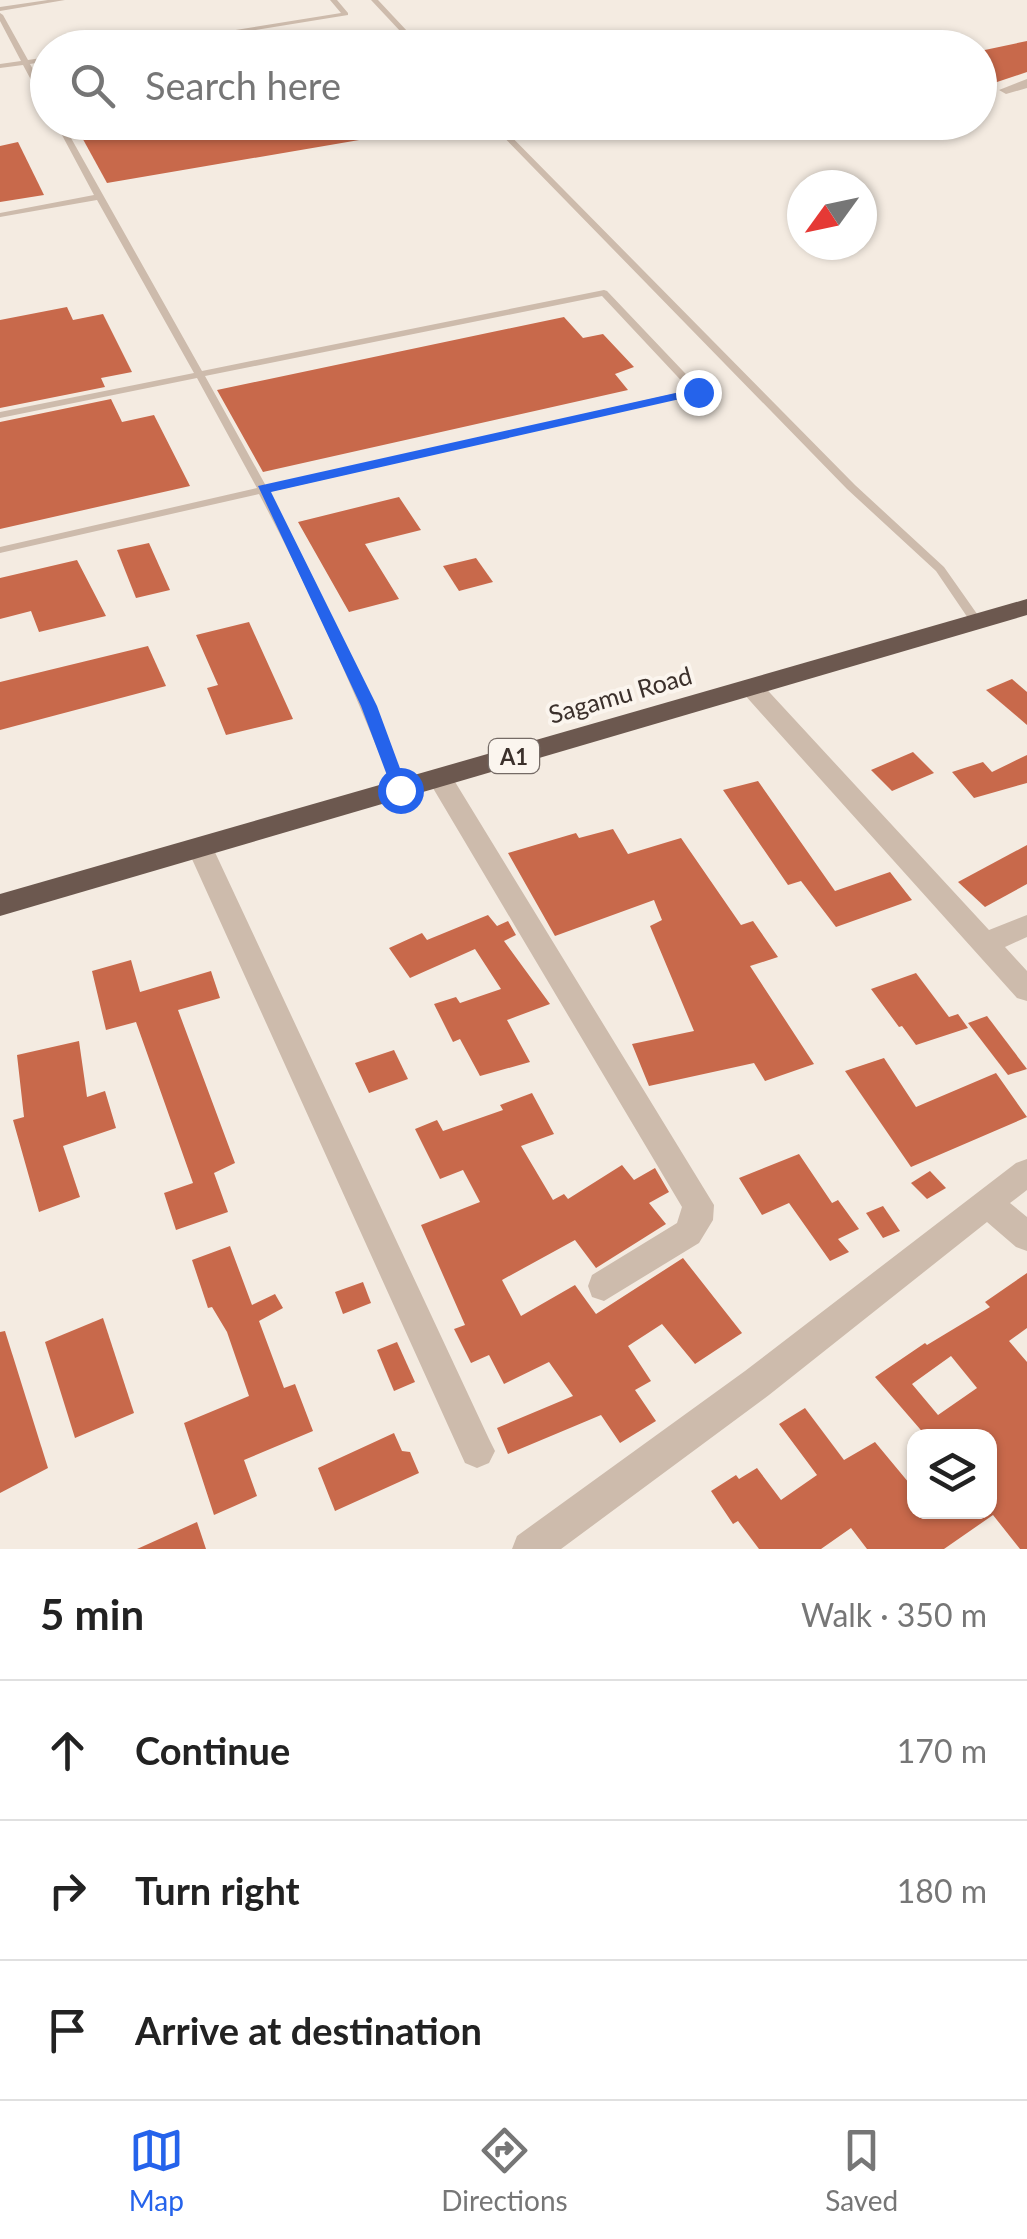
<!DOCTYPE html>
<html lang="en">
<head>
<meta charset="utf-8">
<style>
	:root { --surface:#fff; --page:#f2f2f2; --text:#222; --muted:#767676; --line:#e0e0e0; --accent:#2563eb }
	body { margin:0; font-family:Lato,sans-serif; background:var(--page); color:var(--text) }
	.controls { position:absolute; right:30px; bottom:30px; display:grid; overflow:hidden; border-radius:20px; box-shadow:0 2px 8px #0004 }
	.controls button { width:90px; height:90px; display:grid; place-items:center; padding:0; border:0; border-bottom:2px solid var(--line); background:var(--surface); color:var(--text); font:50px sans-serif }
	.compass { position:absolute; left:787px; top:170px; width:90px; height:90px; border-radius:50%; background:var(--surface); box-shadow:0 2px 8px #0004; rotate:237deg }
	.stop { position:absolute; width:30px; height:30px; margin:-22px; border:8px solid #2563eb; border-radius:50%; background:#fff }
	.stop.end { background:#2563eb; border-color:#fff; box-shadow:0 2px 10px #0008 }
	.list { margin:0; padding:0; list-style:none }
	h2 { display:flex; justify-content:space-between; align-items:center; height:130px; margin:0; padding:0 40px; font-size:42px }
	h2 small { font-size:32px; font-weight:400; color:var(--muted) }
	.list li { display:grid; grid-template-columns:65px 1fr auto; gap:30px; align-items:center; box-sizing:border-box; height:140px; padding:0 40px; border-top:2px solid var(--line) }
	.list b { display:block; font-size:38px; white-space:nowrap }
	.list em { font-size:32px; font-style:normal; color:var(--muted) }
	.icon { flex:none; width:55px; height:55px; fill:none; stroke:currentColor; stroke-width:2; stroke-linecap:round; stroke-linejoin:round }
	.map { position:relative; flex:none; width:1027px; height:1549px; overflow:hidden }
	.search { position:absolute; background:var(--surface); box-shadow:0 2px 8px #0004; left:30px; right:30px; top:30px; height:110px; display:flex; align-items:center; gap:25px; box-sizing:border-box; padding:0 35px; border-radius:55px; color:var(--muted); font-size:38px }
	.sheet { height:550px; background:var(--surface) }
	nav { display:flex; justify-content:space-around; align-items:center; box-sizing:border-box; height:140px; border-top:2px solid var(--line); background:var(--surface); font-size:28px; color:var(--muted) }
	nav a { display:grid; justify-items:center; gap:5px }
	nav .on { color:var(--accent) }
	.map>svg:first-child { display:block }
	.building { fill:#c8694b; fill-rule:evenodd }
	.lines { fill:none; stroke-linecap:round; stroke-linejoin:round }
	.service { fill:#cdbbac; fill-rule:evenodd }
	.minor { fill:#cdbbac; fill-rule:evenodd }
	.trunk { fill:#6c584f; fill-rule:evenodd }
	.route { fill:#2563eb }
	.labels { text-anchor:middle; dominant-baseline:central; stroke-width:8; stroke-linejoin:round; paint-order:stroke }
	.shield { fill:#fbf5ee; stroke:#756b66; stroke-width:2.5 }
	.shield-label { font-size:22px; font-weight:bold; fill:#3b302b }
	.street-label { font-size:25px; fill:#3b302b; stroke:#fbf5ee }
</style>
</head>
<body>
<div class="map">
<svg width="1027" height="1549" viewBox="0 0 1027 1549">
	<rect width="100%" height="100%" fill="#f4ebe1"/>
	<g class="building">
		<path d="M 1027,41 L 1027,72 L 991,84 L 980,78 L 980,51 Z"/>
		<path d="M 138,122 L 405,122 L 406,132 L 107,183 L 79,132 Z"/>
		<path d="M 18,142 L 44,195 L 0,202 L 0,146 Z"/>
		<path d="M 67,307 L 73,320 L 103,314 L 132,372 L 101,378 L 105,387 L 0,408 L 0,320 Z"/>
		<path d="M 564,317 L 583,338 L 603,334 L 634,367 L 615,374 L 628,390 L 263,472 L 217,390 Z"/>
		<path d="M 111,399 L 122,422 L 154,415 L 190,486 L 0,529 L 0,422 Z"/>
		<path d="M 399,497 L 421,530 L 365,544 L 399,599 L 349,612 L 298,522 Z"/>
		<path d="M 149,543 L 170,590 L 136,598 L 117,550 Z"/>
		<path d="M 476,558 L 493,582 L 459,591 L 443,566 Z"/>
		<path d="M 77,560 L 106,616 L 39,632 L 31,611 L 0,619 L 0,578 Z"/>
		<path d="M 249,622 L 293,719 L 226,735 L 207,688 L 218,685 L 196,635 Z"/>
		<path d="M 148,646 L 166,686 L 0,730 L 0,682 Z"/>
		<path d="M 1012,679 L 1027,692 L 1027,725 L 986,690 Z"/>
		<path d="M 913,752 L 934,773 L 892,791 L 871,770 Z"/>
		<path d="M 1027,755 L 1027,783 L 974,798 L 952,772 L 983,762 L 992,772 Z"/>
		<path d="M 758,781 L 835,891 L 890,872 L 912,900 L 836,927 L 801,881 L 788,885 L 723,790 Z"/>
		<path d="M 613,829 L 628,854 L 681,838 L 741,925 L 753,921 L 778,957 L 750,966 L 814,1064 L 765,1081 L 754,1063 L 649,1086 L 632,1044 L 694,1031 L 650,926 L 662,920 L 654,900 L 555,936 L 508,853 L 576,833 L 579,838 Z"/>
		<path d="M 1027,845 L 1027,884 L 985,907 L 958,882 Z"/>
		<path d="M 488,915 L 497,926 L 508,921 L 516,935 L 504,941 L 550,1004 L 507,1020 L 530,1062 L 480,1076 L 460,1039 L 453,1042 L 434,1004 L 456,997 L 460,1003 L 501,989 L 475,949 L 410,978 L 389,948 L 422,933 L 427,940 Z"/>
		<path d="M 131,960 L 140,992 L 211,971 L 220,998 L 178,1010 L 235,1163 L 214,1173 L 228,1212 L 176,1230 L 164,1193 L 193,1183 L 136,1022 L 106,1030 L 92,971 Z"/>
		<path d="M 916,973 L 949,1017 L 958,1014 L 968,1028 L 916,1045 L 902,1026 L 899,1027 L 871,989 Z"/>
		<path d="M 987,1016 L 1027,1069 L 1008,1075 L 968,1023 Z"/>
		<path d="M 79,1041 L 87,1097 L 105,1091 L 116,1128 L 63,1146 L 80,1197 L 39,1212 L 13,1120 L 24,1117 L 17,1055 Z"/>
		<path d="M 394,1050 L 408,1079 L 369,1093 L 355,1063 Z"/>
		<path d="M 884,1058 L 916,1107 L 996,1073 L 1027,1117 L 911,1167 L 845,1071 Z"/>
		<path d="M 532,1093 L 554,1134 L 521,1146 L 553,1200 L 564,1194 L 568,1199 L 622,1165 L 634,1180 L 655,1168 L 669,1192 L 649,1203 L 666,1224 L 596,1268 L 575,1240 L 502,1280 L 521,1316 L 575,1285 L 596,1314 L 683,1258 L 742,1333 L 695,1364 L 662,1324 L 628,1346 L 651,1381 L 635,1390 L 656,1421 L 620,1443 L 601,1415 L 508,1454 L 497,1428 L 573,1396 L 549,1362 L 504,1384 L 489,1355 L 471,1363 L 454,1329 L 465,1325 L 421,1225 L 480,1202 L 463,1170 L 440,1179 L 415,1129 L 437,1120 L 443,1131 L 503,1110 L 500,1105 Z"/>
		<path d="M 799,1154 L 832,1203 L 838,1200 L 859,1229 L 838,1239 L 849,1252 L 830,1261 L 789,1203 L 762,1215 L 739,1178 Z"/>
		<path d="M 930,1171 L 946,1188 L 927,1199 L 911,1183 Z"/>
		<path d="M 883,1206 L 900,1231 L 883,1238 L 866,1213 Z"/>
		<path d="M 230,1246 L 252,1305 L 275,1294 L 283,1308 L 259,1321 L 284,1388 L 295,1384 L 313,1431 L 244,1460 L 257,1496 L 214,1515 L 184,1423 L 249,1396 L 227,1332 L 212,1307 L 208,1308 L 192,1260 Z"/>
		<path d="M 1027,1273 L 1027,1328 L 1009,1341 L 1027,1362 L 1027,1549 L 1020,1549 L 993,1515 L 944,1549 L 867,1549 L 851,1528 L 821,1549 L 759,1549 L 738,1521 L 733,1524 L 711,1491 L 736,1475 L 739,1479 L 757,1468 L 781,1500 L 817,1475 L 779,1424 L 805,1408 L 844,1460 L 875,1442 L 914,1489 L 914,1512 L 991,1512 L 990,1436 L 926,1436 L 875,1377 L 925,1343 L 927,1345 L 990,1307 L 985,1302 ZM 951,1356 L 977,1388 L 938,1415 L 912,1384 Z"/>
		<path d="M 363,1282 L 371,1303 L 343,1314 L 335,1292 Z"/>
		<path d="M 103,1318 L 134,1413 L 75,1438 L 45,1342 Z"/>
		<path d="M 5,1331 L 48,1468 L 0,1493 L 0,1332 Z"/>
		<path d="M 397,1342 L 415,1382 L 394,1391 L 377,1350 Z"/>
		<path d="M 394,1433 L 402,1451 L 410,1452 L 419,1473 L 335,1511 L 318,1468 Z"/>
		<path d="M 197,1522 L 206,1549 L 137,1549 Z"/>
	</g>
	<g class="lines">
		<g class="service">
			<path d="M 48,0 L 65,0 L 0,11 L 0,7 Z"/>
			<path d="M 330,0 L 337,0 L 348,13 L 348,15 L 143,48 L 123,48 L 341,13 Z"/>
			<path d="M 371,0 L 378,0 L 423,48 L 416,48 Z"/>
			<path d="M 0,13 L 3,15 L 28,60 L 48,57 L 48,61 L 30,64 L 48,96 L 48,106 L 44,104 L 23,65 L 0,68 L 0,64 L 21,61 L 0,21 Z"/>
			<path d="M 55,122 L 62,122 L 202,371 L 604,290 L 607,291 L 702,391 L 697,394 L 269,492 C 321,589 366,688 406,790 L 404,793 L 396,793 L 394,790 C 354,689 310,590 259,494 L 0,553 L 0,547 L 257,488 L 197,378 L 0,418 L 0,412 L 194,373 L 97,200 L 0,217 L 0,213 L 94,195 ZM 602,296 L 690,390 L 266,486 L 205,376 Z"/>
			<path d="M 489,122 L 497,122 L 855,485 L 944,567 L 982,621 L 980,624 L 972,624 L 936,571 L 847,489 Z"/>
		</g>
		<g class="minor">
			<path d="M 1027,79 L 1027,88 L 1006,94 L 999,90 Z"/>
			<path d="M 751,679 L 759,681 L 989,930 L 1027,915 L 1027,937 L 1005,947 L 1027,971 L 1027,1001 L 1017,998 L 743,693 L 739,687 Z"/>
			<path d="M 440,769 L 449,772 L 714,1205 L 713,1220 L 699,1243 L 604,1301 L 592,1297 L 588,1286 L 592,1275 L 677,1223 L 682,1207 L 427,778 Z"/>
			<path d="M 200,839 L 209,841 L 213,848 L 489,1439 L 495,1451 L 489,1463 L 477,1468 L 465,1463 L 187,848 L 191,841 Z"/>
			<path d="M 1027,1159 L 1027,1190 L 1010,1203 L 1027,1217 L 1027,1251 L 1016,1247 L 987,1222 L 769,1395 L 561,1549 L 512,1549 L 517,1536 L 745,1371 L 1016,1163 Z"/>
		</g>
		<path class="trunk" d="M 1027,599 L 1027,615 L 0,916 L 0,894 Z"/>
	</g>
	<path class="route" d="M 698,388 L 702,389 L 702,394 L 271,492 L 377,706 L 408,790 L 406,794 L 394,794 L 361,706 L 258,486 Z"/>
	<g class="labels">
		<rect class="shield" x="489" y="739" width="50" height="34" rx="8"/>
		<g class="shield-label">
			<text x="514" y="756">A1</text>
		</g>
		<g class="street-label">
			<text transform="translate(620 694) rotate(-16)">Sagamu Road</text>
		</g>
	</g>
</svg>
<div class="controls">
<button><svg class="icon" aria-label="layers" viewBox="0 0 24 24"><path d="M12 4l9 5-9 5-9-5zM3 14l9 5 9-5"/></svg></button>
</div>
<svg class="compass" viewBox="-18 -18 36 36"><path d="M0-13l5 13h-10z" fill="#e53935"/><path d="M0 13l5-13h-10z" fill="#767676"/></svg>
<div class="stop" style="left:400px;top:790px"></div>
<div class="stop end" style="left:698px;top:392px"></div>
<div class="search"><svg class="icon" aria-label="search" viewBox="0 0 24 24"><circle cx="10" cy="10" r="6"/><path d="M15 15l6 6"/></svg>Search here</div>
</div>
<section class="sheet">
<h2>5 min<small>Walk · 350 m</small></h2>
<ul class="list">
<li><svg class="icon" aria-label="ahead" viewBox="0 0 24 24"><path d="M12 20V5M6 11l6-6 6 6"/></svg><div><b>Continue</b></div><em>170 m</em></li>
<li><svg class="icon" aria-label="right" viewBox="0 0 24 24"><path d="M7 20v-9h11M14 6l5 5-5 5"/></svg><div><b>Turn right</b></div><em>180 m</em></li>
<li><svg class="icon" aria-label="arrive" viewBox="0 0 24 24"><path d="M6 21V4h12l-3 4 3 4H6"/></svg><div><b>Arrive at destination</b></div></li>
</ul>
</section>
<nav>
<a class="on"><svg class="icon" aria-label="map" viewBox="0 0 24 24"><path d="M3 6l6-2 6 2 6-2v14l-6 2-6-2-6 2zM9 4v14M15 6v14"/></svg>Map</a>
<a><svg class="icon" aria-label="directions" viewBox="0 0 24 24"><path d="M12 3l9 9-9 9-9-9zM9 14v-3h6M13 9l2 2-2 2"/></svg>Directions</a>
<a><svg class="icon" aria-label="saved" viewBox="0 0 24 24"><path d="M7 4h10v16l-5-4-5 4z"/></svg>Saved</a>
</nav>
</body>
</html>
